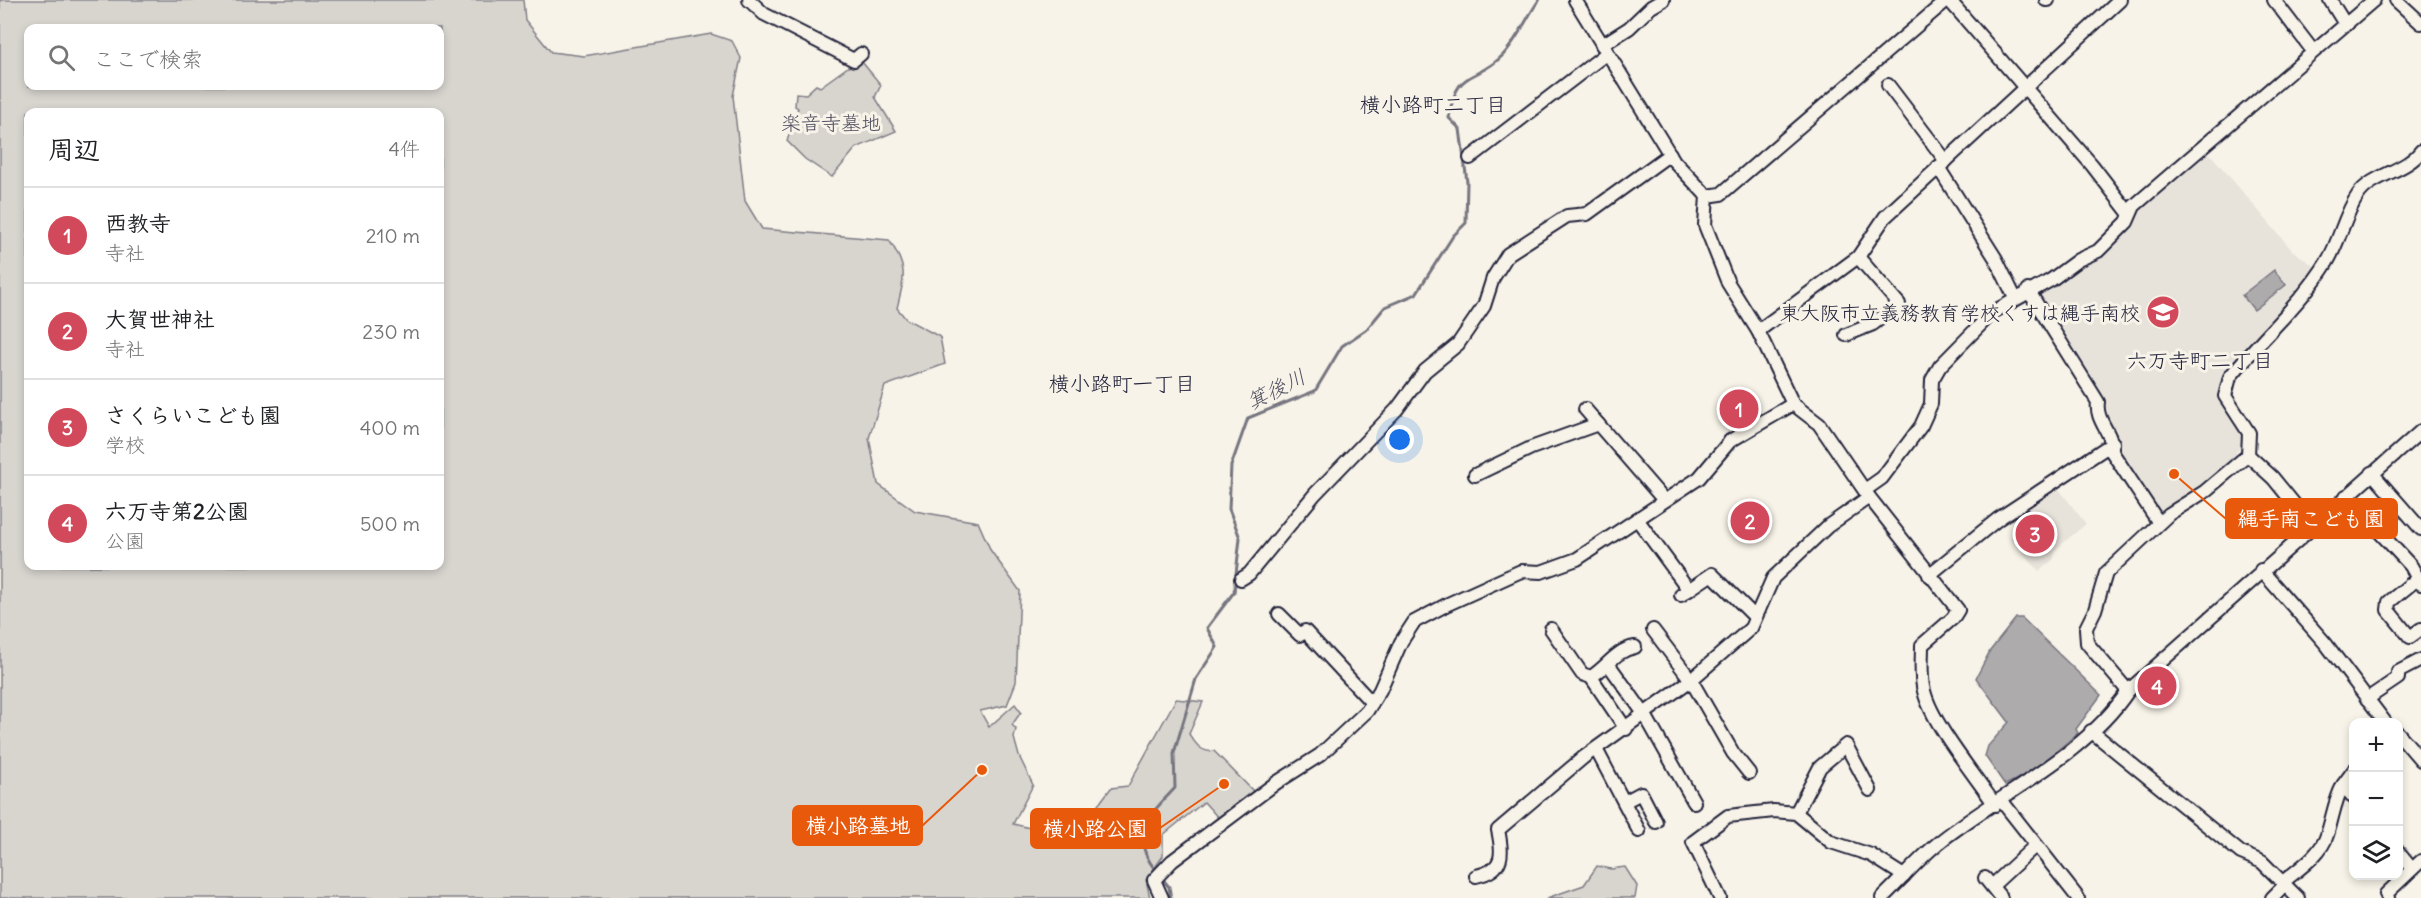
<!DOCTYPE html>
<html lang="ja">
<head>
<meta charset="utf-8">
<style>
	:root { --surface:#fff; --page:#f6f6f6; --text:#202124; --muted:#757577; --line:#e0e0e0; --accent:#d1495b }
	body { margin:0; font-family:Delius,"Klee One",sans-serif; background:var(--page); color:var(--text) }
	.controls { position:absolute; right:18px; bottom:18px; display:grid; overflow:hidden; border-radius:12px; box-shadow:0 3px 9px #0003 }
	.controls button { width:54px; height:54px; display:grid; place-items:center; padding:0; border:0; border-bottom:2px solid var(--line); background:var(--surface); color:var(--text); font:30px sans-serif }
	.you { position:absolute; left:1400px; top:440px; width:21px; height:21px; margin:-15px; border:4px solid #fff; border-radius:50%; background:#1a73e8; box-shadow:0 0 0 9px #1a73e833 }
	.badge { display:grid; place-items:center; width:39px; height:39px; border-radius:50%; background:var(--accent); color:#fff; font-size:20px; font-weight:700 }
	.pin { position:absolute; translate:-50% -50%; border:3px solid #fff; box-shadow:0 2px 6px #0006 }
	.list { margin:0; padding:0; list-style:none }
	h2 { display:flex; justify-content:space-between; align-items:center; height:78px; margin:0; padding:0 24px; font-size:26px }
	h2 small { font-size:20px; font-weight:400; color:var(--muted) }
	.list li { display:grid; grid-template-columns:39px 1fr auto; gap:18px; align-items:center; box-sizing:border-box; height:96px; padding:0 24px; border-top:2px solid var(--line) }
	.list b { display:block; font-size:22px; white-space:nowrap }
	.list p { margin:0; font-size:20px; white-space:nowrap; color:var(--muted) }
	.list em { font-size:20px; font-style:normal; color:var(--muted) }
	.icon { flex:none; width:33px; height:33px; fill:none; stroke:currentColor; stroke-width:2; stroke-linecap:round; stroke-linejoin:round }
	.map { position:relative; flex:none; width:2421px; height:898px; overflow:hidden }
	.search { position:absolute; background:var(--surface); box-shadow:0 3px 9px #0003; left:24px; top:24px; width:420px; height:66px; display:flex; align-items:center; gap:15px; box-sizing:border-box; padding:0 21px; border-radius:12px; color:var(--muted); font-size:22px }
	.panel { position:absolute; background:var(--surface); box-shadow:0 3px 9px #0003; left:24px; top:108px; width:420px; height:462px; border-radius:12px }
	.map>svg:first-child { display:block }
	.built { fill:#e7e3db }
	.green { fill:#d8d5cf; stroke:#7d7c85; stroke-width:1.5; fill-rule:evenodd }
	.water { fill:#aeabad; stroke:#76747f; stroke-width:1.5 }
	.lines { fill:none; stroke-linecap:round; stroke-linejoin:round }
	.stream { stroke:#76747f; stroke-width:3 }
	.minor-casing { stroke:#22223b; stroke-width:16 }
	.minor { stroke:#f7f3e8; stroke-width:12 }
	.labels { text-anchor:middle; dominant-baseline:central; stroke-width:6; stroke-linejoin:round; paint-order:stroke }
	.park-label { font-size:20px; fill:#504f60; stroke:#f7f3e8 }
	.poi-label { font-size:20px; fill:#22223b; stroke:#f7f3e8; text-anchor:end }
	.neighbourhood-label { font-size:21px; fill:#22223b; stroke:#f7f3e8 }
	.water-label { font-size:21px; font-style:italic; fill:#535263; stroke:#f7f3e8 }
	.leader { fill:none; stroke:#e8590c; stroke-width:2 }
	.callout-dot { fill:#e8590c; stroke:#f7f3e8; stroke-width:2 }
	.callout { fill:#e8590c; stroke:#e8590c; stroke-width:2 }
	.callout-label { font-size:21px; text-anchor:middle; font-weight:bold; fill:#fff }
</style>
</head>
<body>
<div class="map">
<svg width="2421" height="898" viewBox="0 0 2421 898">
	<rect width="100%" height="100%" fill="#f7f3e8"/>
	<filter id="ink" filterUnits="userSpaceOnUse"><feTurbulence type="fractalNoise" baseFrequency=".0167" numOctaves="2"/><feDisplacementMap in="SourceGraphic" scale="12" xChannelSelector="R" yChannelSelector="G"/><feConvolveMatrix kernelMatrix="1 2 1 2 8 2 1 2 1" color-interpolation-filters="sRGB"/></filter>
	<g filter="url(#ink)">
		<g class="built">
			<path d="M 2206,149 L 2292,250 L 2318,269 L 2232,363 L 2216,394 L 2245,431 L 2246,444 L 2236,452 L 2238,456 L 2198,492 L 2159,514 L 2116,453 L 2123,447 L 2113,435 L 2102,414 L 2104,402 L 2036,293 L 2081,262 L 2138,207 Z"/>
			<path d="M 2055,484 L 2086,524 L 2056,549 L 2053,560 L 2039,571 L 2010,539 L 2020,530 L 2009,519 Z"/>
		</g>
		<g class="green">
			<path d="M 0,0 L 523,0 L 525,20 L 551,52 L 584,56 L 711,34 L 732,41 L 741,58 L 733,96 L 745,201 L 762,229 L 889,240 C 908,268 905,276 897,308 L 906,319 L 940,337 L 945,364 L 885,386 L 869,438 L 878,484 L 915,511 L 978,522 L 991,551 L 1020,591 L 1016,682 L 1007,705 L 980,711 L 989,727 L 1015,704 L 1021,712 L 1012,725 L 1016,729 L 1014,738 L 1019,756 L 1033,785 L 1013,824 L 1051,833 L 1070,842 L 1111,788 L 1128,786 L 1176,699 L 1203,702 L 1189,734 C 1196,744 1201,753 1214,751 L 1255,793 L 1221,821 L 1204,802 L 1163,835 L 1163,856 L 1146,880 L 1150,898 L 0,898 ZM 28,28 L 440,28 L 440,86 L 28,86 ZM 28,112 L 440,112 L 440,566 L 28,566 Z"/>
			<path d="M 862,62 L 881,85 L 875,97 L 896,131 L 856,148 L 832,177 L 805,159 L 787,141 L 798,108 L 795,106 L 796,93 L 806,94 L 816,85 L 820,87 L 848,67 Z"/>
			<path d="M 1597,866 L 1611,869 L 1625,867 L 1637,886 L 1635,898 L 1547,898 L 1584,885 Z"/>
		</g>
		<g class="water">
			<path d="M 2274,270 L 2286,285 L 2254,310 L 2242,295 Z"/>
			<path d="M 2016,618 L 2022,618 L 2101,695 L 2076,729 L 2078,733 L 2033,771 L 2005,785 L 1985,756 L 1988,746 L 2009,722 L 1976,678 L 1990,651 Z"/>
		</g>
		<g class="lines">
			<g class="stream">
				<path d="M 1156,871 C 1127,834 1149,816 1175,788 L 1174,753 L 1196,679 L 1217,647 L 1207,628 L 1234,592 L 1240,538 L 1229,509 L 1231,466 L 1248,418 L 1315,391 L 1342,346 L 1367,329 L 1385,307 L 1416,294 L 1453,236 L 1466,223 L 1467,182 L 1460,129 L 1449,118 C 1456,66 1477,83 1503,55 C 1517,40 1527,17 1539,0"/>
				<path d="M 1162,878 L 1169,887 L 1171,898"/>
			</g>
			<g class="minor-casing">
				<g id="minor">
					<path d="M 749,0 L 764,14 L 854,60 L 861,54"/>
					<path d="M 1575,0 L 1674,161 L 1707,196 L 1705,225 L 1728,283 L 1758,331 L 1793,404 L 1819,424 L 1869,497 L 1958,610 L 1953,618 L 1922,645 C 1922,661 1920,677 1924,691 C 1932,724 1975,775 1995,805"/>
					<path d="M 1949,0 L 2092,165 L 2129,213"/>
					<path d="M 2046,0 L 2048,0"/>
					<path d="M 2274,0 L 2313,51"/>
					<path d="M 2330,0 L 2345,24"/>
					<path d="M 2396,0 L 2421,23"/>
					<path d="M 1602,45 L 1629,28 L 1651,7 L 1663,0"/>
					<path d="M 1888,85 L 1946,161"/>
					<path d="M 1470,158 L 1607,53"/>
					<path d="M 1938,167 L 1996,259 L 2015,298"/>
					<path d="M 1707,196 L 1721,194 L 1947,0"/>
					<path d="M 2028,290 L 2098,402 C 2095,422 2114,433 2112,452 L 2159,523"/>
					<path d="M 1758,331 L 1858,257 L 1885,217 L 2120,0"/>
					<path d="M 1846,335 L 1873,324 L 1899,304 L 1858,257"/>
					<path d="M 1585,409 L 1663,499"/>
					<path d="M 2248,455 L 2273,478 L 2312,526"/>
					<path d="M 2372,473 L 2421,529"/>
					<path d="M 1475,475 L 1531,448 L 1598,424"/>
					<path d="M 1865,490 L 1882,478 L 1921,426 L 1931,404 L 1932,380 L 1940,366 L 1993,312 L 2051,280 L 2078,260 L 2098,251 L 2127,222 L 2134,206 L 2374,0"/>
					<path d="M 2346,496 L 2411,566 L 2421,584"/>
					<path d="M 1637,519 L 1689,590"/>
					<path d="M 2261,570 L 2326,644 L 2385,722"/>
					<path d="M 1929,575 L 1998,519 L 2113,443"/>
					<path d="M 1241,579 L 1249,574 L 1315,494 L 1397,409 L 1425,371 L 1458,344 L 1484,306 L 1493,278 L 1508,254 L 1567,216 L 1587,214 L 1670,154"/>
					<path d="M 2417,579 L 2389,602 L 2388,610 L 2410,637 L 2421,629"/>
					<path d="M 1681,595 L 1712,574 L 1755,617"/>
					<path d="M 1279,614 L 1300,635 L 1305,631 L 1372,703"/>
					<path d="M 1551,629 L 1582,674 L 1591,677 C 1608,666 1616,650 1635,647"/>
					<path d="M 1653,630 L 1691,680 L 1733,753 L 1749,773"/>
					<path d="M 1609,665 L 1645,715 L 1694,802"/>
					<path d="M 1591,677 L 1626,729"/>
					<path d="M 2128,691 L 2087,643 L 2086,628 L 2095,610 L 2106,573 L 2169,514 L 2204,492 L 2248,455 L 2249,433 L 2225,396 L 2230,377 C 2261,338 2301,304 2327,262 C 2340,241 2344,215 2358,195 C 2372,174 2406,172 2421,151"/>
					<path d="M 2367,699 L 2398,678 L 2398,672 L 2421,660"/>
					<path d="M 2091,731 L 2241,853 L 2262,862 L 2298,898"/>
					<path d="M 2398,733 L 2421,760"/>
					<path d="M 1596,749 L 1639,831"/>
					<path d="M 2343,785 L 2354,770"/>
					<path d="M 2001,800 L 2078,898"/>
					<path d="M 1624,802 L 1641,793 L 1656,822"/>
					<path d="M 1796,813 L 1820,767 L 1846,745 L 1870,790"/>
					<path d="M 2398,852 L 2412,869"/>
					<path d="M 1476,876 C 1505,870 1503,853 1498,830 L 1584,757 L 1691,680 L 1751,628 L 1773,578 L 1828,526 L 1869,497"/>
					<path d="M 1985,878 L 2001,898"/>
					<path d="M 2283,882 C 2298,869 2321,855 2327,835 C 2333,817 2334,802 2343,785 L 2354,798"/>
					<path d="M 1992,886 L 2036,845"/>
					<path d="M 1162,898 L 1154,880 L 1172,861 L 1276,783 L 1320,755 L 1367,711 L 1380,690 L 1401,642 L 1414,622 L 1448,604 L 1521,571 L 1541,572 L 1577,559 L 1699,478 L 1730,441 L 1793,404"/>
					<path d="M 1720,898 L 1693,842 L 1728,816 L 1774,811 L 1796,813 L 1831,842 L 1871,855 L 1904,876"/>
					<path d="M 1882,898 C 1902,879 1920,857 1942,840 C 2002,793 2085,755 2128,691 L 2421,431"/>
					<path d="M 2272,898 L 2285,885"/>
					<path d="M 2388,898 L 2386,894 L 2421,861"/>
				</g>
			</g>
			<use href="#minor" class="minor"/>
		</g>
	</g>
	<defs>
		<g id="school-disc" transform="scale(1.725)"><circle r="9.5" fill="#d1495b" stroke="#f7f3e8"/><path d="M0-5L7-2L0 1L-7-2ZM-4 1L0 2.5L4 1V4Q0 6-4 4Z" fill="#fff"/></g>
	</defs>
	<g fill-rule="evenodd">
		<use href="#school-disc" x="2163" y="312"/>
	</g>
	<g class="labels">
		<g class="park-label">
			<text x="831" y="122">楽音寺墓地</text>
		</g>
		<g class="poi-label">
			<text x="2140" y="312">東大阪市立義務教育学校くすは縄手南校</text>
		</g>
		<g class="neighbourhood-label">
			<text x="1433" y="104">横小路町二丁目</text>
			<text x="2200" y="360">六万寺町二丁目</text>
			<text x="1122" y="383">横小路町一丁目</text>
		</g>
		<g class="water-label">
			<text transform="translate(1276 389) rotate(-27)">箕後川</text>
		</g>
	</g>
	<path class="leader" d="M2174 474L2226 519M982 770L922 826M1224 784L1160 828"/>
	<g class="callout-dot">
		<circle cx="2174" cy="474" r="6"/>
		<circle cx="982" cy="770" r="6"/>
		<circle cx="1224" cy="784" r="6"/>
	</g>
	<g class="callout">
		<rect x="2226" y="499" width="171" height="39" rx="6"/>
		<rect x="793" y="806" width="129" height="39" rx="6"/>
		<rect x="1031" y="809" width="129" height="39" rx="6"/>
	</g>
	<g class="callout-label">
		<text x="2311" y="526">縄手南こども園</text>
		<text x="858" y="833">横小路墓地</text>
		<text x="1095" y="836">横小路公園</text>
	</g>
</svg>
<div class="controls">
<button>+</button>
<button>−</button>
<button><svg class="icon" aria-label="layers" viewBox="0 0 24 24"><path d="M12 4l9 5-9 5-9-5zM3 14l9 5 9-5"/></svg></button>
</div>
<div class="you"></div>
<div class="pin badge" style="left:1739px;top:409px">1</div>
<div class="pin badge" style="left:1750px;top:521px">2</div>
<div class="pin badge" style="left:2035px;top:534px">3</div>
<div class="pin badge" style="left:2157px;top:686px">4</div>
<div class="search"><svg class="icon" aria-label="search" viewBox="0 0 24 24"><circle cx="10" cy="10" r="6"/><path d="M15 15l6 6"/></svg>ここで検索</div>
<section class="panel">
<h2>周辺<small>4件</small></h2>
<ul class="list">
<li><span class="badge">1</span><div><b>西教寺</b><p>寺社</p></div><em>210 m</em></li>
<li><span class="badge">2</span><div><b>大賀世神社</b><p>寺社</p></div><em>230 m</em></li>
<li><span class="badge">3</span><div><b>さくらいこども園</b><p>学校</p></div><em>400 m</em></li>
<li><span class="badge">4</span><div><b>六万寺第2公園</b><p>公園</p></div><em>500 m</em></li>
</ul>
</section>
</div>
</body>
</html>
